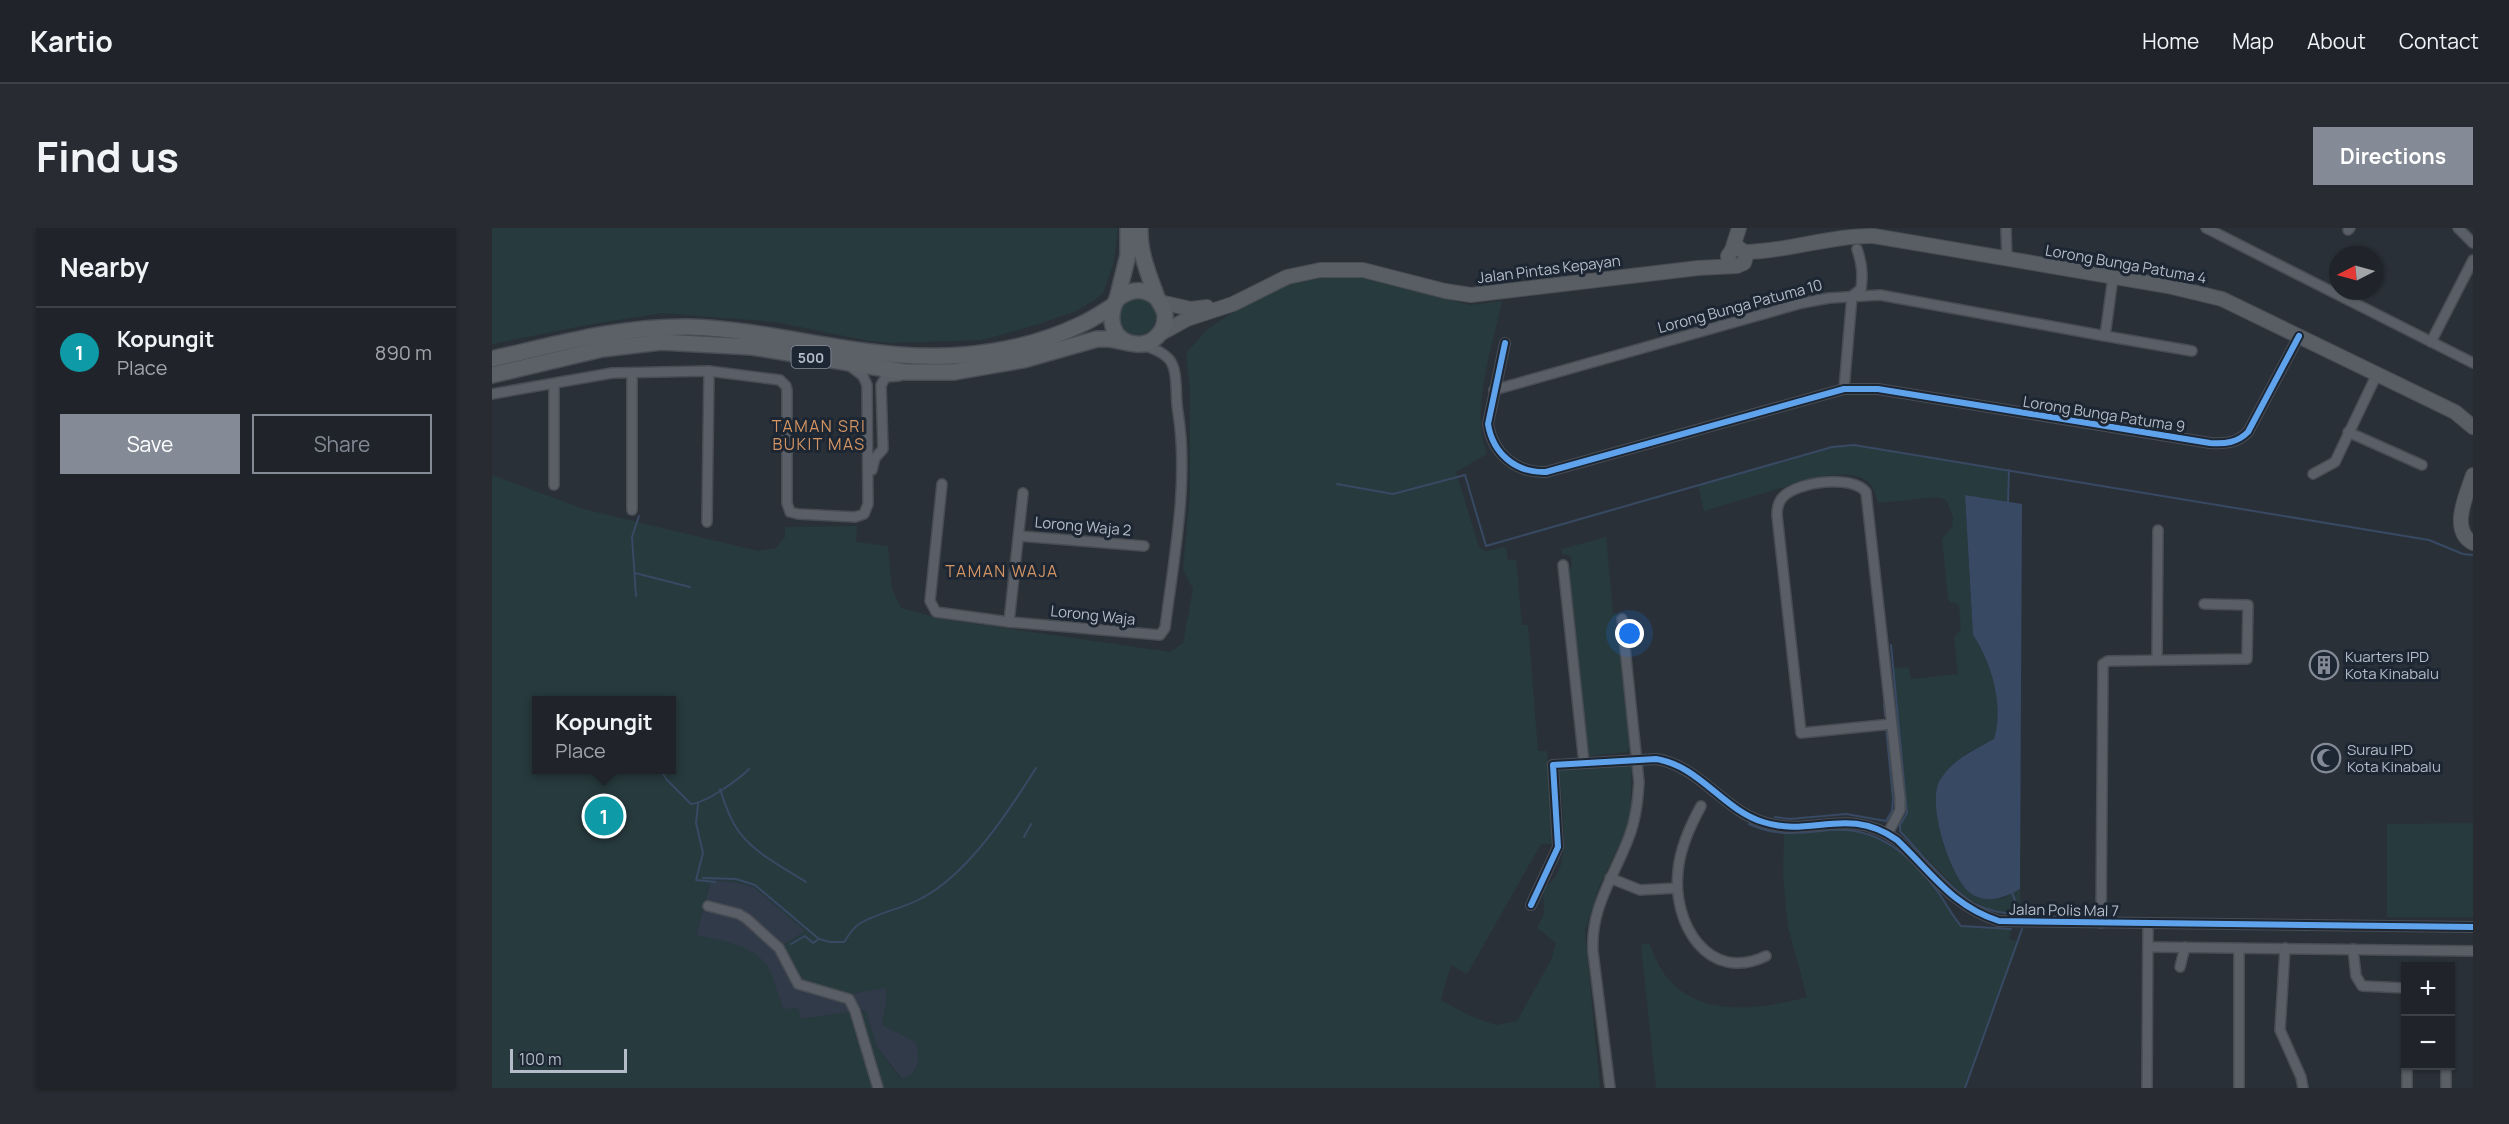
<!DOCTYPE html>
<html lang="en">
<head>
<meta charset="utf-8">
<style>
	:root { --surface:#20242a; --page:#282c32; --text:#f1f3f6; --muted:#a2a4a8; --line:#3d4147; --accent:#848b96 }
	body { margin:0; font-family:Manrope,sans-serif; background:var(--page); color:var(--text) }
	.controls { position:absolute; right:18px; bottom:18px; display:grid; overflow:hidden; border-radius:0px; box-shadow:0 2px 4px #0004 }
	.controls button { width:54px; height:54px; display:grid; place-items:center; padding:0; border:0; border-bottom:2px solid var(--line); background:var(--surface); color:var(--text); font:30px sans-serif }
	.compass { position:absolute; left:1837px; top:18px; width:54px; height:54px; border-radius:50%; background:var(--surface); box-shadow:0 2px 4px #0004; rotate:264deg }
	.scale { position:absolute; left:18px; bottom:15px; width:117px; box-sizing:border-box; padding-left:6px; border:3px solid #b4bcc9; border-top:0; font-size:16px; line-height:21px; white-space:nowrap; color:#b4bcc9; -webkit-text-stroke:4px #1d2633; paint-order:stroke }
	.you { position:absolute; left:1138px; top:406px; width:21px; height:21px; margin:-15px; border:4px solid #fff; border-radius:50%; background:#1a73e8; box-shadow:0 0 0 9px #1a73e833 }
	.badge { display:grid; place-items:center; width:39px; height:39px; border-radius:50%; background:var(--accent); color:#fff; font-size:20px; font-weight:700 }
	.pin { position:absolute; translate:-50% -50%; border:3px solid #fff; box-shadow:0 2px 6px #0006 }
	.popup { position:absolute; left:40px; top:468px; width:144px; height:78px; box-sizing:border-box; display:grid; place-content:center; border-radius:0px; background:var(--surface); filter:drop-shadow(0 2px 4px #0005); font-size:20px; white-space:nowrap; color:var(--muted) }
	.popup b { font-size:22px; color:var(--text) }
	.popup::after { content:''; position:absolute; left:50%; top:100%; margin-left:-12px; border:12px solid transparent; border-top-color:var(--surface) }
	.list { margin:0; padding:0; list-style:none }
	h2 { display:flex; justify-content:space-between; align-items:center; height:78px; margin:0; padding:0 24px; font-size:26px }
	h2 small { font-size:20px; font-weight:400; color:var(--muted) }
	.list li { display:grid; grid-template-columns:39px 1fr auto; gap:18px; align-items:center; box-sizing:border-box; height:90px; padding:0 24px; border-top:2px solid var(--line) }
	.list b { display:block; font-size:22px; white-space:nowrap }
	.list p { margin:0; font-size:20px; white-space:nowrap; color:var(--muted) }
	.list em { font-size:20px; font-style:normal; color:var(--muted) }
	.actions { display:flex; gap:12px; padding:18px 24px }
	.actions a { flex:1; padding:14px 0; border:2px solid var(--accent); border-radius:0px; text-align:center; font-size:21px; color:var(--accent) }
	.actions .main { background:var(--accent); color:#fff }
	.map { position:relative; flex:none; width:1981px; height:860px; overflow:hidden; border-radius:0px }
	header { display:flex; align-items:center; gap:36px; box-sizing:border-box; height:84px; padding:0 30px; background:var(--surface); border-bottom:2px solid var(--line) }
	header strong { font-size:28px }
	nav { display:flex; gap:33px; margin-inline-start:auto; font-size:21px }
	.intro { display:flex; align-items:center; justify-content:space-between; box-sizing:border-box; height:144px; padding:0 36px }
	h1 { margin:0; font-size:42px }
	.button { padding:15px 27px; border-radius:0px; background:var(--accent); color:#fff; font-size:21px; font-weight:700 }
	main { display:flex; gap:36px; padding:0 36px }
	aside { flex:1; background:var(--surface); border-radius:0px; box-shadow:0 2px 4px #0004 }
	.map>svg:first-child { display:block }
	.airport { fill:#313a48 }
	.green { fill:#273a3e; fill-rule:evenodd }
	.water { fill:#384963 }
	.lines { fill:none; stroke-linecap:round; stroke-linejoin:round }
	.stream { stroke:#384963; stroke-width:2 }
	.street-casing { stroke:#484c53; stroke-width:12 }
	.secondary-casing { stroke:#484c53; stroke-width:16 }
	.primary-casing { stroke:#484c55; stroke-width:18 }
	.street { stroke:#5a5e66; stroke-width:9 }
	.secondary { stroke:#595d64; stroke-width:14 }
	.primary { stroke:#5c6168; stroke-width:15 }
	.cycleway-casing { stroke:#1d2633; stroke-width:10 }
	.cycleway { stroke:#60a3ed; stroke-width:6 }
	.labels { text-anchor:middle; dominant-baseline:central; stroke-width:6; stroke-linejoin:round; paint-order:stroke }
	.shield { fill:#1d2633; stroke:#878f9c; stroke-width:1.5 }
	.shield-label { font-size:14px; font-weight:bold; fill:#b4bcc9 }
	.street-label { font-size:15px; fill:#b4bcc9; stroke:#1d2633 }
	.poi-label { font-size:15px; fill:#b4bcc9; stroke:#1d2633; text-anchor:start }
	.neighbourhood-label { font-size:16px; letter-spacing:1.5px; fill:#d59563; stroke:#1d2633 }
</style>
</head>
<body>
<header>
<strong>Kartio</strong>
<nav><a>Home</a><a>Map</a><a>About</a><a>Contact</a></nav>
</header>
<div class="intro"><h1>Find us</h1><a class="button">Directions</a></div>
<main>
<aside>
<h2>Nearby<small></small></h2>
<ul class="list">
<li><span class="badge" style="background:#0f9aa8">1</span><div><b>Kopungit</b><p>Place</p></div><em>890 m</em></li>
</ul>
<div class="actions"><a class="main">Save</a><a>Share</a></div>
</aside>
<div class="map">
<svg width="1981" height="860" viewBox="0 0 1981 860">
	<rect width="100%" height="100%" fill="#2a3038"/>
	<path class="airport" d="M 219,652 L 243,654 L 262,659 L 314,703 L 358,766 L 394,759 L 395,771 L 390,797 L 425,814 L 427,833 L 421,846 L 410,851 L 385,819 L 373,782 L 309,791 L 291,781 L 275,737 L 204,707 Z"/>
	<g class="green">
		<path d="M 0,0 L 626,0 L 621,37 L 611,65 L 601,73 L 584,83 L 547,96 L 490,112 L 400,115 L 377,113 L 283,94 L 170,85 L 95,97 L 0,116 Z"/>
		<path d="M 843,48 L 865,49 L 978,77 L 1010,73 C 1001,117 978,183 995,226 L 964,244 L 987,319 L 994,323 L 1014,319 L 1016,332 L 1024,331 L 1030,397 L 1036,397 L 1046,523 L 1055,523 L 1062,603 L 1061,616 L 1049,616 L 975,746 L 959,737 L 949,772 L 978,788 L 1004,797 L 1025,793 L 1059,732 L 1064,715 L 1045,700 L 1052,686 L 1051,659 C 1056,656 1062,652 1065,646 C 1078,625 1069,566 1067,541 L 1140,535 L 1138,585 L 1131,609 L 1107,659 L 1093,703 L 1108,860 L 391,860 L 367,784 L 373,782 L 385,819 L 409,851 L 421,846 L 427,833 L 424,814 L 390,797 L 395,771 L 394,760 L 358,766 L 313,754 L 291,717 L 313,703 L 262,659 L 243,654 L 219,652 L 204,707 C 228,712 258,716 274,736 C 282,747 286,768 291,781 L 306,780 L 309,791 L 358,784 L 382,860 L 0,860 L 0,247 L 95,282 L 266,323 L 284,320 L 293,309 L 293,299 L 365,298 L 364,314 L 396,318 L 400,361 L 409,380 L 449,391 L 678,424 L 691,415 L 701,361 L 691,341 L 698,266 L 698,163 L 694,125 L 715,102 L 738,86 L 794,56 ZM 45,472 L 180,472 L 180,542 L 45,542 Z"/>
		<path d="M 641,67 L 659,73 L 665,87 L 660,101 L 647,108 L 633,105 L 626,98 L 625,79 Z"/>
		<path d="M 1362,217 L 1517,242 L 1516,274 L 1473,267 L 1481,406 C 1500,435 1512,477 1502,511 L 1473,526 L 1444,562 L 1444,575 L 1509,671 L 1528,661 L 1529,687 C 1508,685 1490,680 1472,668 L 1408,603 L 1408,597 L 1415,585 L 1401,440 L 1417,439 L 1419,451 L 1466,446 L 1462,409 L 1469,401 L 1467,378 L 1462,374 L 1458,375 L 1456,369 L 1450,311 L 1460,299 L 1461,290 L 1456,275 L 1452,271 L 1446,269 L 1386,275 C 1380,241 1353,246 1326,249 L 1212,283 L 1206,257 L 1340,219 Z"/>
		<path d="M 1114,309 L 1121,385 L 1125,385 L 1139,519 L 1135,524 L 1097,528 L 1077,341 L 1080,338 L 1079,328 L 1070,326 L 1070,321 Z"/>
		<path d="M 1981,595 L 1981,689 L 1895,689 L 1895,596 Z"/>
		<path d="M 1354,601 C 1393,605 1422,633 1445,663 C 1454,674 1460,688 1469,698 L 1519,701 L 1517,711 L 1527,714 L 1473,860 L 1164,860 L 1149,717 L 1157,715 C 1161,724 1164,733 1169,741 C 1202,792 1266,782 1315,769 L 1296,699 L 1291,648 L 1292,606 Z"/>
	</g>
	<path class="water" d="M 1473,267 L 1530,276 L 1528,661 C 1513,670 1493,677 1477,664 C 1458,647 1434,575 1448,552 C 1460,532 1482,522 1502,511 C 1512,478 1500,435 1481,407 Z"/>
	<g class="lines">
		<g class="stream">
			<path d="M 845,256 L 901,266 L 973,247 L 994,318 L 1340,219 L 1362,217 L 1937,312 L 1971,326 L 1981,327"/>
			<path d="M 1516,274 L 1517,242"/>
			<path d="M 143,345 L 198,359"/>
			<path d="M 144,368 L 140,309 L 147,288"/>
			<path d="M 1399,417 L 1415,585 L 1408,597 L 1408,603 C 1426,623 1460,663 1483,676 C 1498,684 1513,685 1529,687 L 1520,665"/>
			<path d="M 1392,476 L 1393,488"/>
			<path d="M 168,542 L 175,552 L 199,576 C 214,575 246,552 257,541"/>
			<path d="M 228,561 C 232,573 236,586 242,596 C 257,623 289,638 314,654"/>
			<path d="M 206,576 L 204,595 L 211,625 L 204,652 L 223,654"/>
			<path d="M 1283,589 L 1298,591 L 1354,586 L 1394,593 L 1400,583 L 1401,571 L 1394,499"/>
			<path d="M 1257,596 C 1285,609 1309,605 1339,602 C 1386,598 1419,628 1446,664 C 1454,675 1460,688 1469,698 L 1519,701"/>
			<path d="M 532,609 L 539,596"/>
			<path d="M 211,650 L 244,651 L 263,657 L 327,711 L 338,714 L 352,714 C 356,708 361,700 367,696 C 386,684 411,681 430,670 C 476,646 517,583 544,540"/>
			<path d="M 299,716 L 313,708 L 321,715 L 327,711"/>
			<path d="M 1473,860 L 1530,701"/>
		</g>
		<g class="street-casing">
			<g id="street">
				<path d="M 1514,0 L 1515,32"/>
				<path d="M 1714,0 L 1981,135"/>
				<path d="M 1966,0 L 1981,15"/>
				<path d="M 1856,2 L 1858,0"/>
				<path d="M 1613,108 L 1700,123"/>
				<path d="M 1939,114 L 1981,32"/>
				<path d="M 1013,115 L 996,196 C 1001,226 1024,245 1054,244 L 1352,161 L 1386,161 L 1718,215 C 1733,216 1745,215 1756,204 L 1807,108"/>
				<path d="M 1352,161 L 1360,68 L 1369,61 C 1371,46 1370,36 1365,21"/>
				<path d="M 1002,162 L 1310,75 L 1337,70 L 1388,67 L 1613,108 L 1621,49"/>
				<path d="M 0,166 L 120,145 L 217,143 L 288,152 L 294,158 L 295,162 L 295,275 L 298,284 L 306,286 L 363,289 L 372,286 L 376,276 L 375,157 L 371,148 L 358,138"/>
				<path d="M 1856,204 L 1930,237"/>
				<path d="M 380,242 L 383,230 L 391,221 L 389,157 L 394,149 L 407,148"/>
				<path d="M 1821,246 L 1843,234 L 1885,146"/>
				<path d="M 450,256 L 438,373 L 444,384 L 517,394 L 668,407 L 673,400 C 682,329 697,254 686,184 C 683,169 686,151 681,138 C 677,126 662,121 651,117"/>
				<path d="M 62,257 L 62,156"/>
				<path d="M 140,282 L 140,145"/>
				<path d="M 215,294 L 217,143"/>
				<path d="M 527,308 L 652,318"/>
				<path d="M 1071,337 L 1092,535"/>
				<path d="M 517,394 L 531,265"/>
				<path d="M 1665,432 L 1666,302"/>
				<path d="M 1209,578 C 1198,598 1188,620 1186,643 C 1180,695 1216,756 1274,728"/>
				<path d="M 1396,605 L 1408,582 L 1408,570 L 1374,264 C 1360,246 1305,254 1291,269 C 1286,274 1285,281 1285,287 L 1309,505 L 1400,496"/>
				<path d="M 1118,650 L 1148,662 L 1185,660"/>
				<path d="M 1039,677 L 1066,619 L 1061,537 L 1164,531 C 1208,538 1230,581 1271,594 C 1319,610 1355,577 1405,612 C 1440,645 1460,678 1507,693 L 1981,699"/>
				<path d="M 216,678 L 247,686 L 255,691 L 287,720 L 306,756 L 357,771 L 363,783 L 386,860"/>
				<path d="M 1609,695 L 1611,436 L 1616,433 L 1755,431 L 1756,377 L 1712,376"/>
				<path d="M 1656,719 L 1981,723"/>
				<path d="M 1747,720 L 1747,860"/>
				<path d="M 1793,720 L 1788,802 L 1809,849 L 1811,860"/>
				<path d="M 1861,721 L 1864,748 L 1870,758 L 1914,760"/>
				<path d="M 1688,739 L 1693,719"/>
				<path d="M 1915,838 L 1915,860"/>
				<path d="M 1118,860 L 1101,724 C 1098,680 1122,649 1137,609 C 1144,591 1146,573 1147,554 L 1130,391"/>
				<path d="M 1655,860 L 1656,695"/>
				<path d="M 1954,860 L 1954,838"/>
			</g>
		</g>
		<g class="secondary-casing">
			<g id="secondary">
				<path d="M 1240,22 L 1247,0"/>
				<path d="M 1252,24 C 1296,24 1338,7 1382,8 L 1676,58 L 1730,71 L 1963,184 L 1981,199"/>
				<path d="M 668,74 L 699,81 L 715,79"/>
				<path d="M 668,106 L 695,91 L 741,76 L 795,49 L 828,42 L 871,42 L 953,63 L 979,67 L 1206,40 L 1245,38 L 1252,35 L 1254,28 L 1252,24 L 1247,20 L 1240,22 L 1236,28 L 1237,34 L 1243,38"/>
				<path d="M 1981,247 C 1975,266 1957,302 1981,315"/>
			</g>
		</g>
		<g class="primary-casing">
			<g id="primary">
				<path d="M 648,0 C 647,23 656,45 664,67 C 666,74 672,79 673,87 C 674,103 661,118 644,116 C 619,114 615,89 625,71 C 639,61 651,59 665,70"/>
				<path d="M 625,71 L 636,27 L 636,0"/>
				<path d="M 0,131 C 66,116 128,98 197,99 C 268,101 337,122 408,127 C 469,132 534,123 590,96 C 601,91 611,84 621,78"/>
				<path d="M 0,147 L 110,121 L 169,114 L 260,119 L 413,144 L 462,144 L 531,132 L 605,111 L 617,111 L 637,115"/>
			</g>
		</g>
		<use href="#street" class="street"/>
		<use href="#secondary" class="secondary"/>
		<use href="#primary" class="primary"/>
		<g class="cycleway-casing">
			<g id="cycleway">
				<path d="M 1013,115 L 996,196 C 1001,226 1024,245 1054,244 L 1352,161 L 1386,161 L 1718,215 C 1733,216 1745,215 1756,204 L 1807,108"/>
				<path d="M 1039,677 L 1066,619 L 1061,537 L 1164,531 C 1208,538 1230,581 1271,594 C 1319,610 1355,577 1405,612 C 1440,645 1460,678 1507,693 L 1981,699"/>
			</g>
		</g>
		<use href="#cycleway" class="cycleway"/>
	</g>
	<defs>
		<g id="building-ring" transform="scale(1.5)"><circle r="9.5" fill="#1d2633" stroke="#848b96" stroke-width="1.5"/><path d="M-4-6H4V6H1V3H-1V6H-4ZM-2.5-4.3h1.7v1.8h-1.7ZM.8-4.3h1.7v1.8H.8ZM-2.5-1h1.7V.8h-1.7ZM.8-1h1.7V.8H.8Z" fill="#848b96"/></g>
		<g id="mosque-ring" transform="scale(1.5)"><circle r="9.5" fill="#1d2633" stroke="#848b96" stroke-width="1.5"/><path d="M3.5-4.9A6 6 0 1 0 3.5 4.9A5 5 0 1 1 3.5-4.9Z" fill="#848b96"/></g>
	</defs>
	<g fill-rule="evenodd">
		<use href="#building-ring" x="1832" y="437"/>
		<use href="#mosque-ring" x="1834" y="530"/>
	</g>
	<g class="labels">
		<rect class="shield" x="299.5" y="118" width="39" height="22" rx="4.5"/>
		<g class="shield-label">
			<text x="319" y="129">500</text>
		</g>
		<g class="street-label">
			<text transform="translate(1634 36) rotate(10)">Lorong Bunga Patuma 4</text>
			<text transform="translate(1057 41) rotate(-7)">Jalan Pintas Kepayan</text>
			<text transform="translate(1248 78) rotate(-15)">Lorong Bunga Patuma 10</text>
			<text transform="translate(1612 186) rotate(9)">Lorong Bunga Patuma 9</text>
			<text transform="translate(591 298) rotate(5)">Lorong Waja 2</text>
			<text transform="translate(601 387) rotate(6)">Lorong Waja</text>
			<text transform="translate(1572 682) rotate(1)">Jalan Polis Mal 7</text>
		</g>
		<g class="poi-label">
			<text x="1853" y="428">Kuarters IPD<tspan x="1853" dy="17">Kota Kinabalu</tspan></text>
			<text x="1855" y="521">Surau IPD<tspan x="1855" dy="17">Kota Kinabalu</tspan></text>
		</g>
		<g class="neighbourhood-label">
			<text x="327" y="198">TAMAN SRI<tspan x="327" dy="18">BUKIT MAS</tspan></text>
			<text x="510" y="343">TAMAN WAJA</text>
		</g>
	</g>
</svg>
<div class="controls">
<button>+</button>
<button>−</button>
</div>
<svg class="compass" viewBox="-18 -18 36 36"><path d="M0-13l5 13h-10z" fill="#e53935"/><path d="M0 13l5-13h-10z" fill="#a2a4a8"/></svg>
<div class="scale">100 m</div>
<div class="you"></div>
<div class="pin badge" style="left:112px;top:588px;background:#0f9aa8">1</div>
<div class="popup"><b>Kopungit</b>Place</div>
</div>
</main>
</body>
</html>
